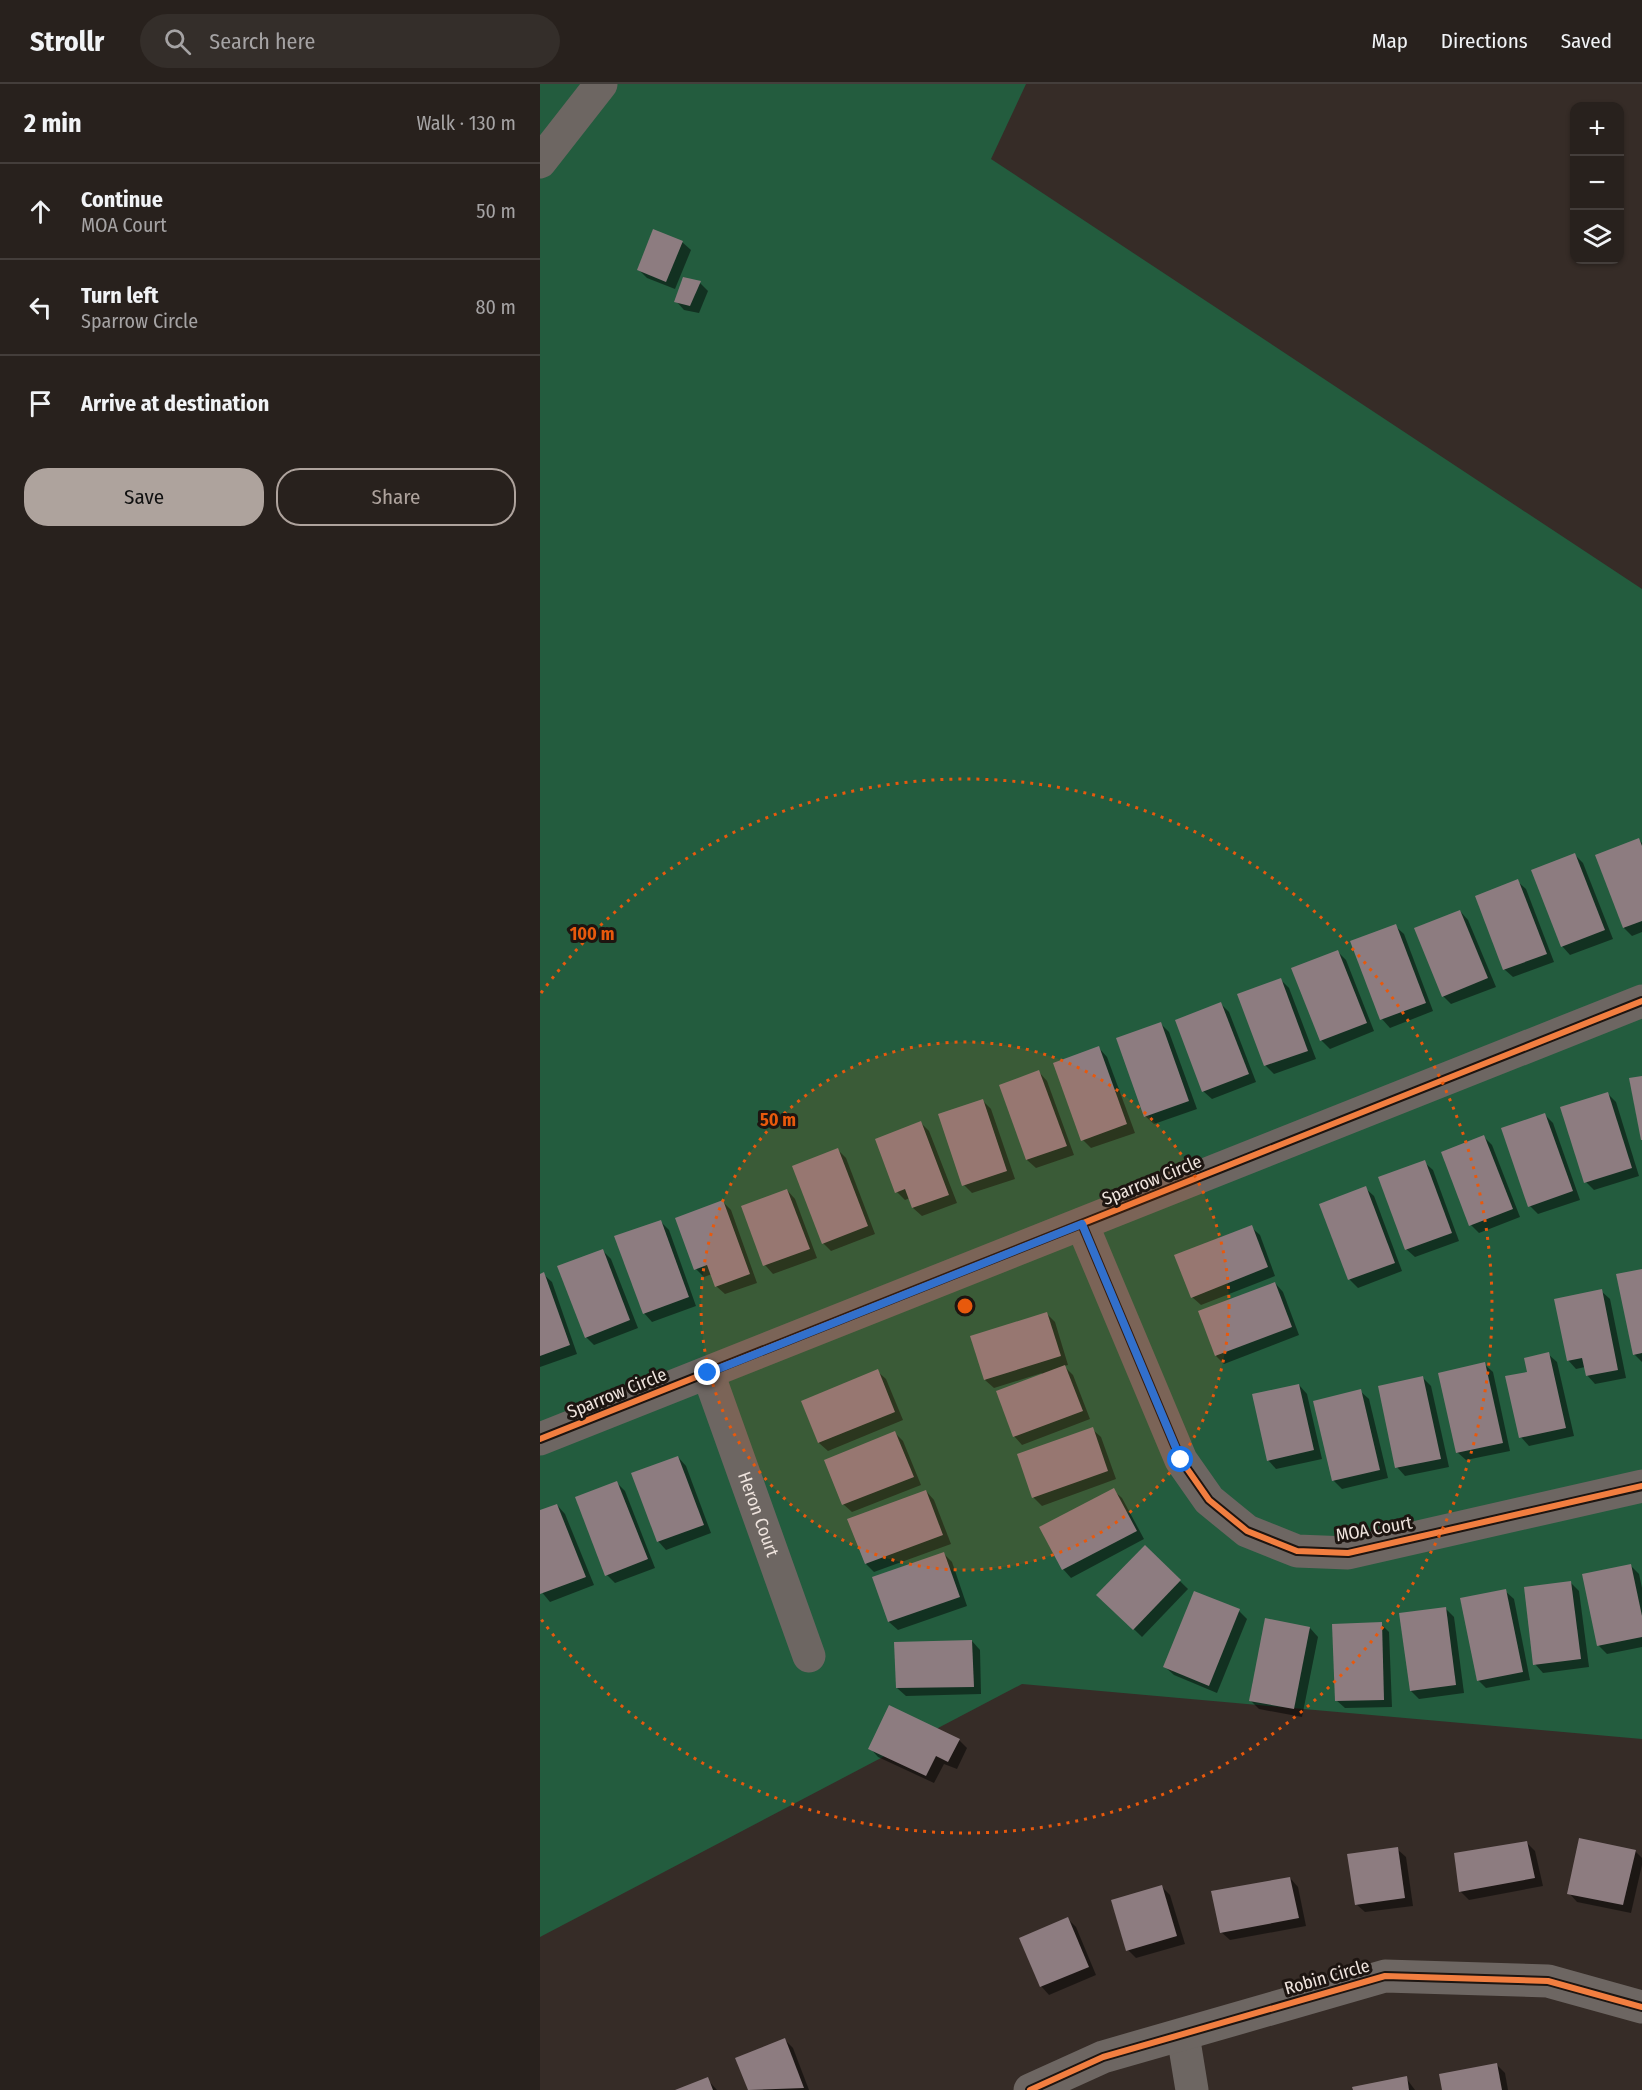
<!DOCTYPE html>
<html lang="en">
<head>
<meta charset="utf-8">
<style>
	:root { --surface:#28211d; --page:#342e2a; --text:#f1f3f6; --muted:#a5a3a4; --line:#443e3b; --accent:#aea39d }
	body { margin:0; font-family:"Fira Sans Condensed",sans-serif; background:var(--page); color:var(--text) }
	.controls { position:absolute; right:18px; top:18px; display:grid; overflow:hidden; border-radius:12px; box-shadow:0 2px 4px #0004 }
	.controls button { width:54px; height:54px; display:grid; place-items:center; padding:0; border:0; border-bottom:2px solid var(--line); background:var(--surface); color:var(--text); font:30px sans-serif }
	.stop { position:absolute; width:18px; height:18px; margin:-14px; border:4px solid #1a73e8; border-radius:50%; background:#fff }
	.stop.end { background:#1a73e8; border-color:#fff; box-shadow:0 2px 6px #0008 }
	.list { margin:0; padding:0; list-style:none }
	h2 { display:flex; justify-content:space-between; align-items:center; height:78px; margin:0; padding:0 24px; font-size:26px }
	h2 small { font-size:20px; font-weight:400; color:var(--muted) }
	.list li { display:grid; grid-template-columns:39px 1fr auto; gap:18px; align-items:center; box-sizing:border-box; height:96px; padding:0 24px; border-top:2px solid var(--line) }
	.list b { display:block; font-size:22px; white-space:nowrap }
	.list p { margin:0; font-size:20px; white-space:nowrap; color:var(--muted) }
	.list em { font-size:20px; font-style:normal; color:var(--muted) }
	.actions { display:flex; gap:12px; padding:18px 24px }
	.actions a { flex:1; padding:14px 0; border:2px solid var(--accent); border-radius:24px; text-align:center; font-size:21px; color:var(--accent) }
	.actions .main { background:var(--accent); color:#111 }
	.icon { flex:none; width:33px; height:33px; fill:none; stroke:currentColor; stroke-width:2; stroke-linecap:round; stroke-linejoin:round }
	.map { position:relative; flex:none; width:1102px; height:2006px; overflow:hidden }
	header { display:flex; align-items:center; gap:36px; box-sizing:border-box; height:84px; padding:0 30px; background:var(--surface); border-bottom:2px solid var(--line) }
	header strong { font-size:28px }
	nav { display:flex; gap:33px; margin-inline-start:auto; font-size:21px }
	.search { width:420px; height:54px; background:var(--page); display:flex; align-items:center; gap:15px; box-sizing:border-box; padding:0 21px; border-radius:33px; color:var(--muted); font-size:22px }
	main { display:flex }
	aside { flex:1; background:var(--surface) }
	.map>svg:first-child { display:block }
	.forest { fill:#235c3e }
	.shadow { fill:#0007 }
	.building { fill:#8d7c80 }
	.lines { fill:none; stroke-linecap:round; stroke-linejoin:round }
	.minor { stroke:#6d6662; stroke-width:33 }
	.cycleway-casing { stroke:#1d1511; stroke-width:10 }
	.cycleway { stroke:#f27e40; stroke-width:6 }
	.route { stroke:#1a73e8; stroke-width:8 }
	.ring { fill:none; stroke:#e8590c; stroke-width:3; stroke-dasharray:3 6 }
	.labels { text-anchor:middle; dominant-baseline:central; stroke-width:6; stroke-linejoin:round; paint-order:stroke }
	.street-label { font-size:18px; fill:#eee3dd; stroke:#1d1511 }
	.centre { fill:#e8590c; stroke:#1d1511; stroke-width:3 }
	.ring-label { font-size:18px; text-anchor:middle; font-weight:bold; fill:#e8590c; stroke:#1d1511; stroke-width:6; stroke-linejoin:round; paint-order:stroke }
</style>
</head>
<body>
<header>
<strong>Strollr</strong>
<div class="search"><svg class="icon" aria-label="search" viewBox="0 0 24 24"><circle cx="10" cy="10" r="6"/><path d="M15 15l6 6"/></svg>Search here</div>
<nav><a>Map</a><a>Directions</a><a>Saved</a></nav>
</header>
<main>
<aside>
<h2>2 min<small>Walk · 130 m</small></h2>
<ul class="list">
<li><svg class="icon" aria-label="ahead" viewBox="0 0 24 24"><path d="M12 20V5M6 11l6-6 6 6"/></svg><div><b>Continue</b><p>MOA Court</p></div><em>50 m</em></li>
<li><svg class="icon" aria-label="left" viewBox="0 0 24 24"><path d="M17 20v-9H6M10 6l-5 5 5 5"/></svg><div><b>Turn left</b><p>Sparrow Circle</p></div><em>80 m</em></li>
<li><svg class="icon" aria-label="arrive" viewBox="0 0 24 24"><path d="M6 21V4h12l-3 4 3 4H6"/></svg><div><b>Arrive at destination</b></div></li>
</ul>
<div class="actions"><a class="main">Save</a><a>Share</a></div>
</aside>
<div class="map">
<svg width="1102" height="2006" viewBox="0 0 1102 2006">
	<rect width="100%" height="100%" fill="#362c27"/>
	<path class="forest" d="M 0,0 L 486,0 L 451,75 L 1102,505 L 1102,1655 L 482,1600 L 0,1853 Z"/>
	<g class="shadow">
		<path d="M 142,158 L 151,166 L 135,205 L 107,194 L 99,186 Z"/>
		<path d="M 160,199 L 168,207 L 159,229 L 144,226 L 136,217 Z"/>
		<path d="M 1099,756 L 1102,759 L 1102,848 L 1092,852 L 1084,844 Z"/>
		<path d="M 1035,771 L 1043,779 L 1073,855 L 1030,871 L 1022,862 Z"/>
		<path d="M 977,797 L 986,805 L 1014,878 L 973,893 L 964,885 Z"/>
		<path d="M 920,827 L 928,836 L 956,903 L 911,920 L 903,912 Z"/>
		<path d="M 855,842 L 864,850 L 893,927 L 850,944 L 842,935 Z"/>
		<path d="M 798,868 L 806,876 L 834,947 L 790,965 L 781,956 Z"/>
		<path d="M 741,896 L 749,904 L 776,975 L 734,990 L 726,982 L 699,911 Z"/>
		<path d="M 681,920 L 689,928 L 716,998 L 672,1015 L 663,1007 Z"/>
		<path d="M 621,940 L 629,948 L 657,1025 L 614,1040 L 605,1032 Z"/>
		<path d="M 559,964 L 567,973 L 595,1049 L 551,1064 L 543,1056 Z"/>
		<path d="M 499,988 L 507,997 L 534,1071 L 496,1084 L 487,1076 L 461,1002 Z"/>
		<path d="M 1068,1010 L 1076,1018 L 1099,1092 L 1054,1106 L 1046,1098 Z"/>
		<path d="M 443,1017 L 451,1025 L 475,1095 L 432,1109 L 424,1101 Z"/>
		<path d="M 1004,1030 L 1013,1039 L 1040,1116 L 998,1130 L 990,1122 Z"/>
		<path d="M 381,1039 L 389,1047 L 417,1119 L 382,1132 L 373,1124 L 370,1114 L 365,1116 L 357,1108 Z"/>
		<path d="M 944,1053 L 952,1061 L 980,1133 L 939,1149 L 931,1141 Z"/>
		<path d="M 298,1066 L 306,1074 L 335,1150 L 291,1167 L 283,1159 Z"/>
		<path d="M 884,1078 L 893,1086 L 919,1157 L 875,1173 L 866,1165 Z"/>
		<path d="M 825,1104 L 834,1112 L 862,1187 L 818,1204 L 810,1196 L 781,1121 Z"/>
		<path d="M 247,1106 L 255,1115 L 277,1174 L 233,1190 L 225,1181 L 203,1122 Z"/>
		<path d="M 183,1118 L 191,1126 L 217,1199 L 185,1210 L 176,1202 L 172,1190 L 164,1193 L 156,1185 Z"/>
		<path d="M 120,1137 L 129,1146 L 156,1222 L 112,1238 L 104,1229 Z"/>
		<path d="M 711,1143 L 720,1151 L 735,1192 L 661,1221 L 652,1213 Z"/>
		<path d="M 63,1167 L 71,1175 L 98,1244 L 54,1261 L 46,1253 Z"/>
		<path d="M 1102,1186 L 1102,1278 L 1094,1270 L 1078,1191 Z"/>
		<path d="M 3,1190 L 12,1198 L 37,1270 L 0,1283 L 0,1191 Z"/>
		<path d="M 735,1199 L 743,1208 L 759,1251 L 684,1280 L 676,1272 Z"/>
		<path d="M 1061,1207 L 1070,1215 L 1086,1294 L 1055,1300 L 1047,1291 L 1045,1283 L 1036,1285 L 1028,1276 Z"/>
		<path d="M 507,1230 L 515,1238 L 528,1281 L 524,1282 L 533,1291 L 550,1335 L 482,1361 L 474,1352 L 502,1289 L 454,1304 L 445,1296 Z"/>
		<path d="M 1008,1270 L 1017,1278 L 1034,1352 L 989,1362 L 981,1353 Z"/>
		<path d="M 944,1280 L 953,1288 L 970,1367 L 926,1376 L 917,1368 Z"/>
		<path d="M 337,1287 L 346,1295 L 363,1336 L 288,1367 L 279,1359 L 262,1318 Z"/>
		<path d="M 883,1294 L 891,1302 L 909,1383 L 865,1392 L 857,1383 Z"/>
		<path d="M 759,1301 L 767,1310 L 782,1375 L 736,1385 L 728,1376 Z"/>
		<path d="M 820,1307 L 829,1315 L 848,1394 L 802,1405 L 794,1397 L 775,1318 Z"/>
		<path d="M 552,1345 L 561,1353 L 576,1395 L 502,1422 L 494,1414 L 479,1371 Z"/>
		<path d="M 355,1349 L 363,1357 L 381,1401 L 312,1428 L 303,1420 Z"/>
		<path d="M 138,1373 L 146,1382 L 171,1449 L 126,1466 L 118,1457 Z"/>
		<path d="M 77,1399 L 85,1407 L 115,1484 L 75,1499 L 67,1491 Z"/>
		<path d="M 573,1406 L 582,1414 L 604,1455 L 531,1494 L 523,1485 Z"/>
		<path d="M 386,1407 L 394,1416 L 411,1460 L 334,1488 L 326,1480 Z"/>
		<path d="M 17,1421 L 25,1430 L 54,1501 L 10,1518 L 0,1506 L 0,1428 Z"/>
		<path d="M 605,1463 L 648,1505 L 602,1553 L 559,1511 Z"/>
		<path d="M 403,1469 L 412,1478 L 427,1522 L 358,1546 L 349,1538 L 334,1494 Z"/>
		<path d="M 1091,1482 L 1099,1490 L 1102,1504 L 1102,1563 L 1067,1570 L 1059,1562 Z"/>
		<path d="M 1031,1499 L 1039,1507 L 1049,1583 L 1003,1589 L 995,1580 Z"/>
		<path d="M 965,1507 L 974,1515 L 990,1596 L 946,1604 L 938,1596 Z"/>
		<path d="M 905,1524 L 914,1533 L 924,1609 L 879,1615 L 871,1607 Z"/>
		<path d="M 699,1527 L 707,1535 L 677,1609 L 634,1591 L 625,1583 Z"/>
		<path d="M 841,1540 L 849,1548 L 852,1623 L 805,1624 L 796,1616 Z"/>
		<path d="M 770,1544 L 778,1553 L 762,1633 L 719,1625 L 710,1616 Z"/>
		<path d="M 432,1557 L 440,1566 L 441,1610 L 366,1612 L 357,1604 Z"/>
		<path d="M 419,1656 L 427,1664 L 417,1685 L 404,1680 L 394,1699 L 338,1673 L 330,1664 Z"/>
		<path d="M 987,1759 L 995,1767 L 1003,1802 L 929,1816 L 920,1807 Z"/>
		<path d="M 857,1765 L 866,1773 L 873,1822 L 825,1828 L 816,1820 Z"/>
		<path d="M 1095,1767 L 1102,1774 L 1102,1781 L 1091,1829 L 1037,1818 L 1029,1809 Z"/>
		<path d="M 750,1794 L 758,1803 L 766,1842 L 690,1856 L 681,1848 Z"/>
		<path d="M 622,1803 L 630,1811 L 645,1860 L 596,1874 L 588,1866 Z"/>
		<path d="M 528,1835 L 536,1843 L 556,1891 L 509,1911 L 501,1902 Z"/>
		<path d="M 245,1956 L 253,1964 L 269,2006 L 210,2006 L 197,1975 Z"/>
		<path d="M 957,1981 L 965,1989 L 968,2006 L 904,2006 Z"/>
		<path d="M 866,1994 L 875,2006 L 815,2006 Z"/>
		<path d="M 167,1995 L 177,2006 L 139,2006 Z"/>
	</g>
	<g class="building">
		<path d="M 113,145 L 143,157 L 126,198 L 97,186 Z"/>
		<path d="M 143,193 L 161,197 L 150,222 L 134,218 Z"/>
		<path d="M 1099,754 L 1102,762 L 1102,837 L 1083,844 L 1055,771 Z"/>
		<path d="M 1035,769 L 1065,846 L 1021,863 L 991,786 Z"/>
		<path d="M 978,795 L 1007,870 L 963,886 L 935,812 Z"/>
		<path d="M 920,826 L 948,894 L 902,913 L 874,844 Z"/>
		<path d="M 856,840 L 886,919 L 840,936 L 810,857 Z"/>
		<path d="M 798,866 L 827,939 L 780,957 L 751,884 Z"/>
		<path d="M 741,894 L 768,967 L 724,982 L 697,910 Z"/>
		<path d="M 681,918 L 709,990 L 662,1008 L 635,936 Z"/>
		<path d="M 621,938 L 649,1017 L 604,1033 L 576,954 Z"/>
		<path d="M 559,962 L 587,1040 L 541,1057 L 513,979 Z"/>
		<path d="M 499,986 L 527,1062 L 486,1076 L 459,1001 Z"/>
		<path d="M 1102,992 L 1102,1056 L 1101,1056 L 1089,994 Z"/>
		<path d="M 1068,1008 L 1092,1084 L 1044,1099 L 1020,1023 Z"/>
		<path d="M 443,1015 L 467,1087 L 422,1102 L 398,1030 Z"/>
		<path d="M 1005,1029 L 1033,1107 L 988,1123 L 961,1044 Z"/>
		<path d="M 381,1037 L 409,1111 L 372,1124 L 365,1105 L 355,1109 L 335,1055 Z"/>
		<path d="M 944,1051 L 973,1125 L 929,1142 L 901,1068 Z"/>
		<path d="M 298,1064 L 328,1142 L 282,1160 L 252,1082 Z"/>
		<path d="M 885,1076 L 912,1149 L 865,1166 L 838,1093 Z"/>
		<path d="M 826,1102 L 855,1179 L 808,1196 L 779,1120 Z"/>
		<path d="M 247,1105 L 270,1165 L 223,1182 L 201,1122 Z"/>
		<path d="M 183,1116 L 210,1190 L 175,1203 L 167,1181 L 154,1186 L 135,1134 Z"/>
		<path d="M 121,1136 L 149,1213 L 103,1230 L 74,1152 Z"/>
		<path d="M 712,1141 L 728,1183 L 651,1214 L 634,1171 Z"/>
		<path d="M 63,1165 L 90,1236 L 45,1254 L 17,1182 Z"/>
		<path d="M 1102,1185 L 1102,1269 L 1093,1271 L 1076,1190 Z"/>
		<path d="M 4,1188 L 30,1261 L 0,1272 L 0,1190 Z"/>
		<path d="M 735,1198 L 752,1243 L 675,1272 L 658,1227 Z"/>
		<path d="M 1062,1205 L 1078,1286 L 1046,1292 L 1042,1274 L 1027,1277 L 1014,1215 Z"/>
		<path d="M 507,1228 L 521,1272 L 444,1296 L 430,1252 Z"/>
		<path d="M 1009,1268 L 1026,1344 L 979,1354 L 965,1292 L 987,1288 L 984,1274 Z"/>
		<path d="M 945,1278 L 963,1359 L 916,1369 L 898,1289 Z"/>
		<path d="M 525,1281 L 543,1327 L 473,1353 L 456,1307 Z"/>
		<path d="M 338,1285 L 355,1328 L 278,1359 L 261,1317 Z"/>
		<path d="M 883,1292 L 901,1375 L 855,1384 L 838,1302 Z"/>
		<path d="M 759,1300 L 774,1366 L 727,1377 L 712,1310 Z"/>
		<path d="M 821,1305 L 840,1386 L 792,1397 L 773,1317 Z"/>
		<path d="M 553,1343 L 568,1387 L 492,1414 L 477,1370 Z"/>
		<path d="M 355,1347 L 374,1393 L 302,1421 L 284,1376 Z"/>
		<path d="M 138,1372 L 164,1441 L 117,1458 L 91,1389 Z"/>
		<path d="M 77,1397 L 108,1475 L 65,1492 L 35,1413 Z"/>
		<path d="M 574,1404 L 597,1447 L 522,1486 L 499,1443 Z"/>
		<path d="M 386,1406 L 403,1451 L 325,1480 L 307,1435 Z"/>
		<path d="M 17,1420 L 46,1493 L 0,1510 L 0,1426 Z"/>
		<path d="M 605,1461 L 641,1496 L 593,1546 L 556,1511 Z"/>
		<path d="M 404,1468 L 420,1513 L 348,1538 L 332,1493 Z"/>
		<path d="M 1091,1480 L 1102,1532 L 1102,1553 L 1057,1562 L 1042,1490 Z"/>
		<path d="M 1031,1497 L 1041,1575 L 993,1581 L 984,1503 Z"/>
		<path d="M 966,1505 L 983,1588 L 937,1597 L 920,1514 Z"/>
		<path d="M 654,1507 L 700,1525 L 669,1602 L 623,1583 Z"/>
		<path d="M 906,1523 L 916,1601 L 870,1607 L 859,1529 Z"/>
		<path d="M 725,1534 L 770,1543 L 754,1625 L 709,1617 Z"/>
		<path d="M 842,1538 L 844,1616 L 795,1617 L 792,1540 Z"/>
		<path d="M 432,1556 L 434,1603 L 356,1604 L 354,1558 Z"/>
		<path d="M 349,1621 L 420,1655 L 408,1678 L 396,1672 L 386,1692 L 328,1665 Z"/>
		<path d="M 1039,1754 L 1096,1766 L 1083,1821 L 1027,1810 Z"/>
		<path d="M 987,1757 L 995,1794 L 919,1808 L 914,1769 Z"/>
		<path d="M 858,1763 L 865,1814 L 815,1821 L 807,1770 Z"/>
		<path d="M 750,1793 L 759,1834 L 680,1849 L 671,1807 Z"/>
		<path d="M 622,1801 L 637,1852 L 586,1867 L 571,1816 Z"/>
		<path d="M 528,1833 L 549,1883 L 500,1903 L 479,1854 Z"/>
		<path d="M 245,1954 L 264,2004 L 208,2006 L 195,1974 Z"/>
		<path d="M 957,1979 L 962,2006 L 902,2006 L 899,1990 Z"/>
		<path d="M 867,1992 L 869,2006 L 813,2006 L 812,2003 Z"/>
		<path d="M 168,1993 L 173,2006 L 135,2006 Z"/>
	</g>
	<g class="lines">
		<g class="minor">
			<path d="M 0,78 L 61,0"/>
			<path d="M 542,1140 L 641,1376 L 669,1416 L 707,1447 L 757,1467 L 808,1469 L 1102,1402"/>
			<path id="s1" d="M 168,1289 L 269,1572"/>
			<path d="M 0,1355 L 1102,917"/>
			<path d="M 643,1951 L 652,2006"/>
			<path d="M 490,2006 L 563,1973 L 845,1892 L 1008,1897 L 1102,1923"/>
		</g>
		<g class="cycleway-casing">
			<g id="cycleway">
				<path d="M 542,1140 L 641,1376 L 669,1416 L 707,1447 L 757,1467 L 808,1469 L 1102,1402"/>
				<path d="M 0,1355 L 1102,917"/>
				<path d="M 490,2006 L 563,1973 L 845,1892 L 1008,1897 L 1102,1923"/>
			</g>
		</g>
		<use href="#cycleway" class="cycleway"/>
	</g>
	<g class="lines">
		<path class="route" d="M 168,1289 L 542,1140 L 641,1376"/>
	</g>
	<circle cx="425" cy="1222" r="264" fill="#e8590c" fill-opacity=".12"/>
	<g class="ring">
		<circle cx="425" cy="1222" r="264"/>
		<path d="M1 909A527 527 0 1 1 1 1535"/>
	</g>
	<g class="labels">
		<g class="street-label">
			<text transform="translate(612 1096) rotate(-22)">Sparrow Circle</text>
			<text transform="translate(77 1309) rotate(-22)">Sparrow Circle</text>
			<text stroke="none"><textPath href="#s1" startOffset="150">Heron Court</textPath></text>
			<text transform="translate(834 1445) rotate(-10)">MOA Court</text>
			<text transform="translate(787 1893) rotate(-16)">Robin Circle</text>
		</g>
	</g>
	<circle cx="425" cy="1222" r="9" class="centre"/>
	<g class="ring-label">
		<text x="52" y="856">100 m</text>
		<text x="238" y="1042">50 m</text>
	</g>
</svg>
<div class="controls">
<button>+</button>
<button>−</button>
<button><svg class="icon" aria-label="layers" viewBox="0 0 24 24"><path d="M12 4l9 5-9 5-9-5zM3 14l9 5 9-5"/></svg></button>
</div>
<div class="stop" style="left:641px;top:1376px"></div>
<div class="stop end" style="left:168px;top:1289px"></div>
</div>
</main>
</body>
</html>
